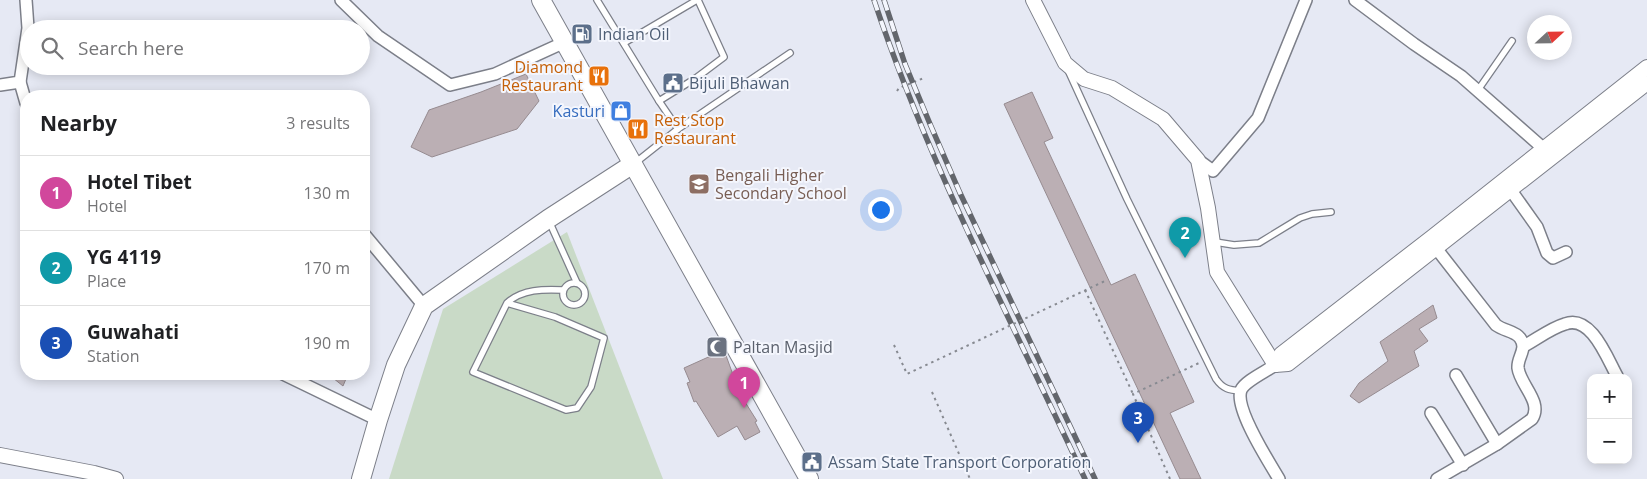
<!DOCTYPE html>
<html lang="en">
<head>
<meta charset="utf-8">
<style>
	:root { --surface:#fff; --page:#f6f6f6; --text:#202124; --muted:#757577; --line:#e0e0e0; --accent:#ea580c }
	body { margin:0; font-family:"Open Sans",sans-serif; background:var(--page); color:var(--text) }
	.controls { position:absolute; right:15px; bottom:15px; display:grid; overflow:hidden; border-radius:10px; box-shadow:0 2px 12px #0003 }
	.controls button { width:45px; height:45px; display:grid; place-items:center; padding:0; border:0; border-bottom:1px solid var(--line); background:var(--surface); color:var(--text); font:25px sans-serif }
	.compass { position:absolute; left:1527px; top:15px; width:45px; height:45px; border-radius:50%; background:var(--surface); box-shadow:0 2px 12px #0003; rotate:68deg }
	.you { position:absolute; left:880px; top:209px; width:18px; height:18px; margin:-12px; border:4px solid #fff; border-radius:50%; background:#1a73e8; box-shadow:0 0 0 8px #1a73e833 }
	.badge { display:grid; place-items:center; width:32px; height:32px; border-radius:50%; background:var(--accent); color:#fff; font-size:16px; font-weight:700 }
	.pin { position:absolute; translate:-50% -41px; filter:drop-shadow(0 1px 2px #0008) }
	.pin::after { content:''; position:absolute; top:26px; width:18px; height:15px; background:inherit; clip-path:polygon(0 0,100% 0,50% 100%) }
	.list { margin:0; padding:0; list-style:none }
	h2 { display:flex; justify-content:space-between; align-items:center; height:65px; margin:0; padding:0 20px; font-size:21px }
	h2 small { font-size:16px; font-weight:400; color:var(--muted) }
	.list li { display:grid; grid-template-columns:32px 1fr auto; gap:15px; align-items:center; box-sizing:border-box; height:75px; padding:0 20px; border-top:1px solid var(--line) }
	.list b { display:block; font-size:19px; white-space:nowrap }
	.list p { margin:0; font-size:16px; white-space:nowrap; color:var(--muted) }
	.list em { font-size:16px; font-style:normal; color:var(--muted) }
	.icon { flex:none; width:28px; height:28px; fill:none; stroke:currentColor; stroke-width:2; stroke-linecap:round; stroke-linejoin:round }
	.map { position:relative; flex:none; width:1647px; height:479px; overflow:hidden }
	.search { position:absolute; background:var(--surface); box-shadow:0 2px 12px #0003; left:20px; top:20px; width:350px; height:55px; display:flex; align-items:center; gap:12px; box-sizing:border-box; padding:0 18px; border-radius:28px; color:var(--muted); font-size:19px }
	.panel { position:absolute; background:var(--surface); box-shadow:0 2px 12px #0003; left:20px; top:90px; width:350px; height:290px; border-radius:20px }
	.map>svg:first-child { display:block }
	.green { fill:#c9dac7 }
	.building { fill:#bbafb4; stroke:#968b90 }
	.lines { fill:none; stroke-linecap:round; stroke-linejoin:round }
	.service-casing { stroke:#7c7f89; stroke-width:8 }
	.minor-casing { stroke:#7c7f89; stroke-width:14 }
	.tertiary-casing { stroke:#7c7f89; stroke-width:16 }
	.primary-casing { stroke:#7c7f89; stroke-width:20 }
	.path { stroke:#878a91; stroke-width:2; stroke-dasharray:2.5 4; stroke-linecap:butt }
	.service { stroke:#fff; stroke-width:5.5 }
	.minor { stroke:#fff; stroke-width:11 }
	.tertiary { stroke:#fff; stroke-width:14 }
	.primary { stroke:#fff; stroke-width:18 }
	.rail-casing { stroke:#63666c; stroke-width:5.5 }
	.rail { stroke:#f4f6fd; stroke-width:4; stroke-dasharray:11; stroke-linecap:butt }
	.path-bridge { stroke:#878a91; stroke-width:2; stroke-dasharray:2.5 4; stroke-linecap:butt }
	.labels { text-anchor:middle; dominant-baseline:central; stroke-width:4; stroke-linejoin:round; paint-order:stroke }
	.service-label { font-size:16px; fill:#4e5e75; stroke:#f4f6fd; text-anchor:start }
	.food-label { font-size:16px; fill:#c56008; stroke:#f4f6fd; text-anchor:end }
	.shop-label { font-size:16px; fill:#366cbe; stroke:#f4f6fd; text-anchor:end }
	.education-label { font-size:16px; fill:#785e54; stroke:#f4f6fd; text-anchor:start }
	.worship-label { font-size:16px; fill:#5b616d; stroke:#f4f6fd; text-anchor:start }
</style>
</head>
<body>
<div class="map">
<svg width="1647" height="479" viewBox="0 0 1647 479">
	<rect width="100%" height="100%" fill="#e6e9f4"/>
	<path class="green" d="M 567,232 L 663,479 L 389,479 L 443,309 Z"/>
	<g class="building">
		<path d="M 526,74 L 539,101 L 517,129 L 432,157 L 411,147 L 429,110 L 481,92 Z"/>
		<path d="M 1032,92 L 1053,138 L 1044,142 L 1111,285 L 1135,274 L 1194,402 L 1170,413 L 1201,479 L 1180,479 L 1004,104 Z"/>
		<path d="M 1433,305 L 1437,318 L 1419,329 L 1428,341 L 1414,351 L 1419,366 L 1359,403 L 1350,396 L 1359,383 L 1388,361 L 1380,342 Z"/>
		<path d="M 724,350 L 740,394 L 757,421 L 755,422 L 760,432 L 745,440 L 737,426 L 718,437 L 696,401 L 694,402 L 687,383 L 690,382 L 684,368 Z"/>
		<path d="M 328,374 L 348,374 L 343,386 Z"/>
	</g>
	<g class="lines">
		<g class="service-casing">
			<g id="service">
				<path d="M 597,0 L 659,101 L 678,129"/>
				<path d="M 624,43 L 697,0"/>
				<path d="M 1068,70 L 1127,199 L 1216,379 C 1223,389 1229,390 1241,391"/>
				<path d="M 1478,90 L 1512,41"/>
				<path d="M 659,101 L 696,78 L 724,57 L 698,0"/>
				<path d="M 635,163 L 678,129 L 790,53"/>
				<path d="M 549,221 L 577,283"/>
				<path d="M 1215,242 L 1234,245 L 1259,243 L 1300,218 L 1312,214 L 1331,212"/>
				<circle cx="574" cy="294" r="11"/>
				<path d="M 507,303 L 555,317 L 604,338 L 591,387 L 577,408 L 566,410 L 473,372 L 507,303 C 522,289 544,289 563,290"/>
			</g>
		</g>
		<g class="minor-casing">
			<g id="minor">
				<path d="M 341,0 L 378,36 L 450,85 L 495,74 L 565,42"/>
				<path d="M 1355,0 L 1414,44 L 1461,76 L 1544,149"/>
				<path d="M 20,82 L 26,103"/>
				<path d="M 0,85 L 20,82 L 28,28 L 26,0"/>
				<path d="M 1198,160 L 1213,171 L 1258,118 L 1306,0"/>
				<path d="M 1510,189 L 1537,227 L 1547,253 L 1553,258 L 1566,252"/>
				<path d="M 364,234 L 424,306"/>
				<path d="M 1432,243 L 1496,325 C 1504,331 1515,331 1520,338 C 1528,349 1517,357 1518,368 C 1520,385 1543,402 1532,419 L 1497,444 L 1437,479"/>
				<path d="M 1524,346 C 1537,339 1551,328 1565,324 C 1591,314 1607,358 1617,376"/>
				<path d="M 1275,365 C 1267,371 1245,381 1241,390 C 1234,408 1269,462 1279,479"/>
				<path d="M 283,374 L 378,420"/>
				<path d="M 1456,375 L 1497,444"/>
				<path d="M 1431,413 L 1463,465"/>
			</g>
		</g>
		<g class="tertiary-casing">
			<g id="tertiary">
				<path d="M 1033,0 L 1065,63 L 1084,79 L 1112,88 L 1163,119 L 1198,160 L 1208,208 L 1217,272 L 1275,365"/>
				<path d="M 1275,365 L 1281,354 L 1432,237 L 1647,67"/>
				<path d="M 1275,365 L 1288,364 L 1647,83"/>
				<path d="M 0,455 L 94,473 L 116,479"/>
			</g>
		</g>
		<g class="primary-casing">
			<g id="primary">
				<path d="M 541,0 L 809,479"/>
				<path d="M 361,479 L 378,420 L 396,365 L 424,306 L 548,219 L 633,164"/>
			</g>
		</g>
		<g class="path">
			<path d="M 897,91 L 899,88 L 924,78"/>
			<path d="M 1085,290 L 1133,394"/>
			<path d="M 932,392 L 970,479"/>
			<path d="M 1170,479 L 1133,394 L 1199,363"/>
		</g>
		<use href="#service" class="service"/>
		<use href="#minor" class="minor"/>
		<use href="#tertiary" class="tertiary"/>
		<use href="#primary" class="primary"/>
		<g class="rail-casing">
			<g id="rail">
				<path d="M 874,0 C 929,166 1012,321 1085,479"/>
				<path d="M 884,0 L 905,64 L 930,124 L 960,193 L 1095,479"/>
			</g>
		</g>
		<use href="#rail" class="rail"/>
		<path class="path-bridge" d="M 894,345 L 907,374 L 1105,281"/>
	</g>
	<defs>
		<g id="fuel-square" transform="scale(1.125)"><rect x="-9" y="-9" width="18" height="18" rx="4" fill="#5c6f8a" stroke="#f4f6fd"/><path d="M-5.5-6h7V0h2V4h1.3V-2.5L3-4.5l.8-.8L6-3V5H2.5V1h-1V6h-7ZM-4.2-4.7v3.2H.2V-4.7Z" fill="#fff"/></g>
		<g id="restaurant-square" transform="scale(1.125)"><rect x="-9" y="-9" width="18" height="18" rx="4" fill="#e8710a" stroke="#f4f6fd"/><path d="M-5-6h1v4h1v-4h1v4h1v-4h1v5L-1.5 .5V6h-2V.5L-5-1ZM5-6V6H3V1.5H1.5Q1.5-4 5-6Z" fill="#fff"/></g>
		<g id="civic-square" transform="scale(1.125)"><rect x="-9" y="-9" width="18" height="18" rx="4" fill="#5c6f8a" stroke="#f4f6fd"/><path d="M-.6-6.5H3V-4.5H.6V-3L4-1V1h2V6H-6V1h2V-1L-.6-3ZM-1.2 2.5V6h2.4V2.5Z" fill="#fff"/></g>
		<g id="shop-square" transform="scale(1.125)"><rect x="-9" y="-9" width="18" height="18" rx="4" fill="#3f7fe0" stroke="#f4f6fd"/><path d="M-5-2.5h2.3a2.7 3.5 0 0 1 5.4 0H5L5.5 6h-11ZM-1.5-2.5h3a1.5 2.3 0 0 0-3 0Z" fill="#fff"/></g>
		<g id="school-square" transform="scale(1.125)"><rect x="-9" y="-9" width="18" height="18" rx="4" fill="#8d6e63" stroke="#f4f6fd"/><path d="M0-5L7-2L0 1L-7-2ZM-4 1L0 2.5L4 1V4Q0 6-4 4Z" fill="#fff"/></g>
		<g id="mosque-square" transform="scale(1.125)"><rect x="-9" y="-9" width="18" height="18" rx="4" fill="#6b7280" stroke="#f4f6fd"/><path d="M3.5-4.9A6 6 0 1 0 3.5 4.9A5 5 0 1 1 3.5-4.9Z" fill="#fff"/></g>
	</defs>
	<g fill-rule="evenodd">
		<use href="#fuel-square" x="582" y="34"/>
		<use href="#restaurant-square" x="599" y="76"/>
		<use href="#civic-square" x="673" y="83"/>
		<use href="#shop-square" x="621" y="111"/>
		<use href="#restaurant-square" x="638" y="129"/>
		<use href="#school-square" x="699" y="184"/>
		<use href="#mosque-square" x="717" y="347"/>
		<use href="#civic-square" x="812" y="462"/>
	</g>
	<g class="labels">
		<g class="service-label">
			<text x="598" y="34">Indian Oil</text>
			<text x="689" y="83">Bijuli Bhawan</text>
			<text x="828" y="462">Assam State Transport Corporation</text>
		</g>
		<g class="food-label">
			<text x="583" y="67">Diamond<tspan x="583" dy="18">Restaurant</tspan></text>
			<text x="654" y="120" text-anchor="start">Rest Stop<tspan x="654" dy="18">Restaurant</tspan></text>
		</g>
		<g class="shop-label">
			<text x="605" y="111">Kasturi</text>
		</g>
		<g class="education-label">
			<text x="715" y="175">Bengali Higher<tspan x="715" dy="18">Secondary School</tspan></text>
		</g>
		<g class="worship-label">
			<text x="733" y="347">Paltan Masjid</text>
		</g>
	</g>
</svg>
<div class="controls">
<button>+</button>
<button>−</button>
</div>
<svg class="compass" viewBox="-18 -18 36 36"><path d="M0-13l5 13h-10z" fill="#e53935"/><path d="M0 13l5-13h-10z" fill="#757577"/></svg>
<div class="you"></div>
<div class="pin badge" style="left:744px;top:408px;background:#d1479c">1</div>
<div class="pin badge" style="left:1185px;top:258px;background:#0f9aa8">2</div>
<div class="pin badge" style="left:1138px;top:443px;background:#1a4fb4">3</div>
<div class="search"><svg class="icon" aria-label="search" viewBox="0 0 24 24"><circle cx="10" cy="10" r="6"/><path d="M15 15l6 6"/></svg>Search here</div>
<section class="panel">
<h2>Nearby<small>3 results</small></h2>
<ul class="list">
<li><span class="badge" style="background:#d1479c">1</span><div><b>Hotel Tibet</b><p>Hotel</p></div><em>130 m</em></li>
<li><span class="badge" style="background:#0f9aa8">2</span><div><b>YG 4119</b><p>Place</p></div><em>170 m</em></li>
<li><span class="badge" style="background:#1a4fb4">3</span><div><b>Guwahati</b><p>Station</p></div><em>190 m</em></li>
</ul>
</section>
</div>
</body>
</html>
